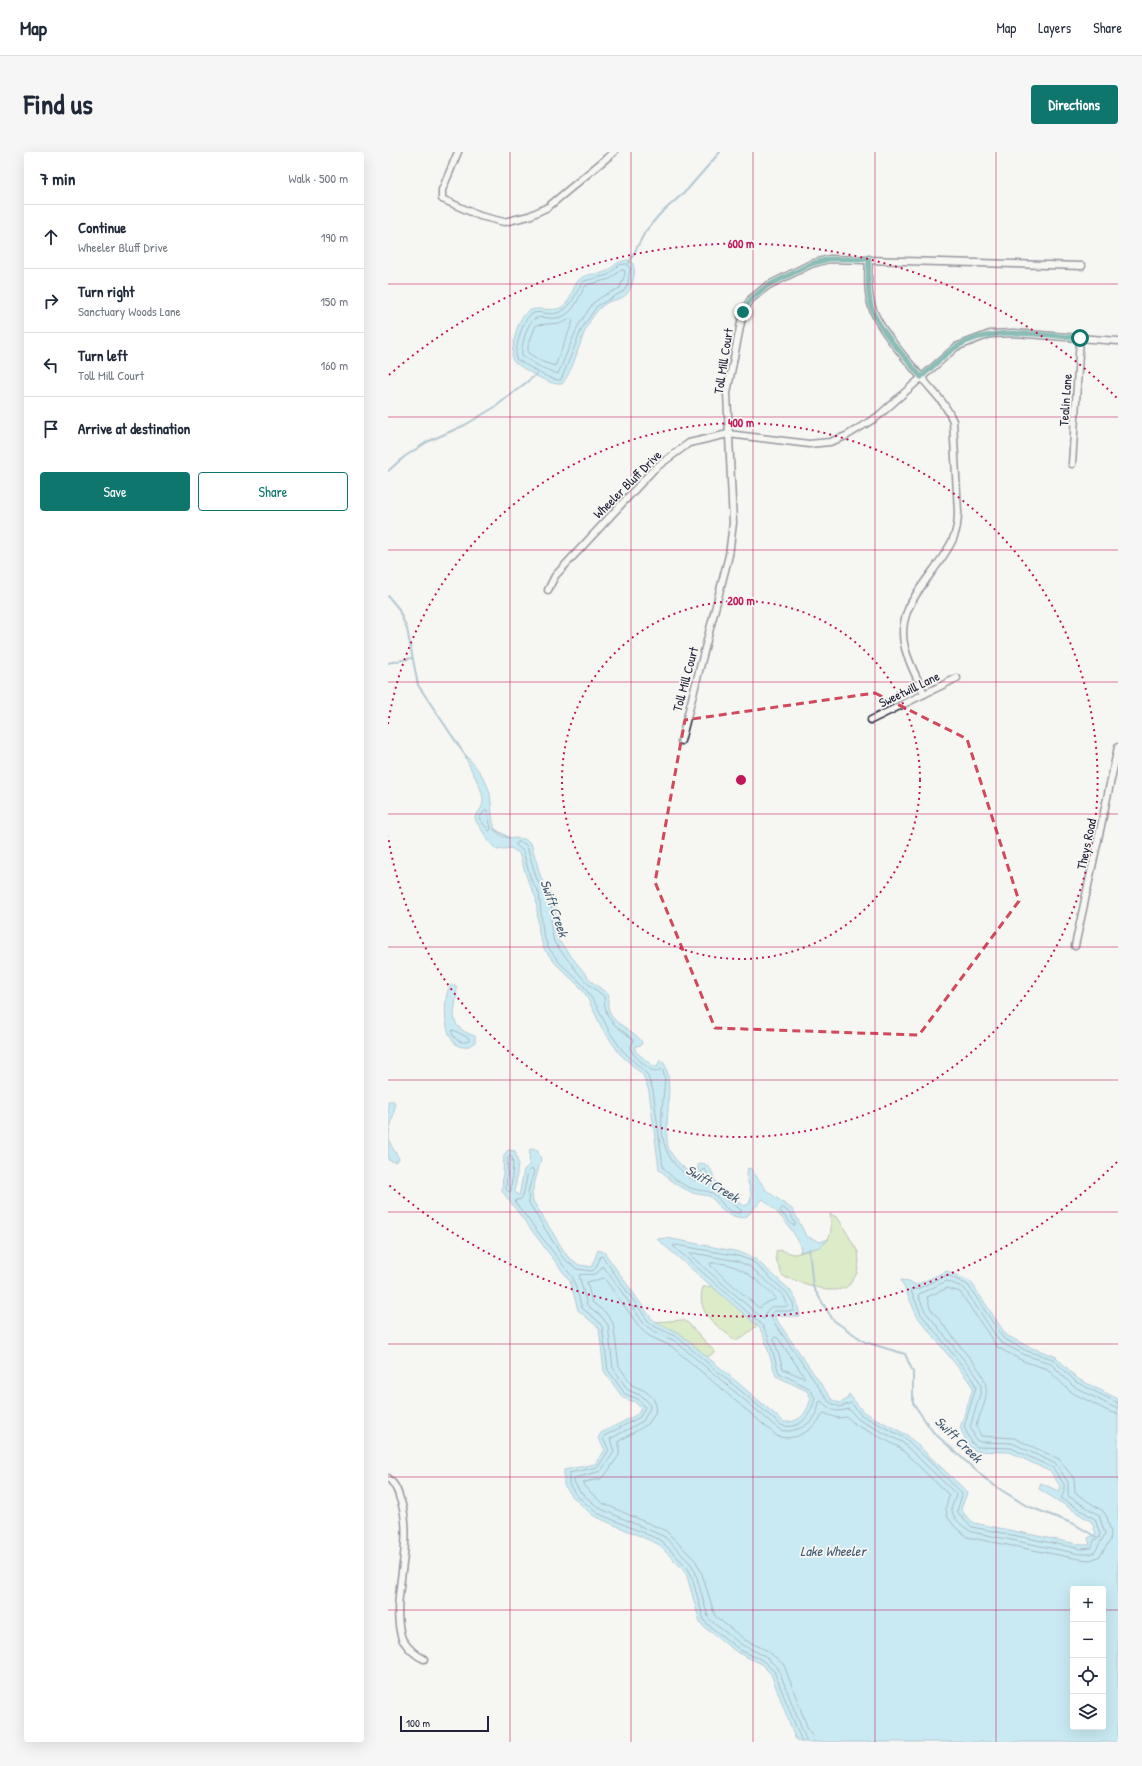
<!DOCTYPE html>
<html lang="en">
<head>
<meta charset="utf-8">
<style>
	:root { --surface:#fff; --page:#f6f6f7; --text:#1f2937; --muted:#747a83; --line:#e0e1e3; --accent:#0f766e }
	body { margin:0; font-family:"Patrick Hand",sans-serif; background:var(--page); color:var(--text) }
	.controls { position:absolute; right:12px; bottom:12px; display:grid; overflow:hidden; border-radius:4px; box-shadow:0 4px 16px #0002 }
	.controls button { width:36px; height:36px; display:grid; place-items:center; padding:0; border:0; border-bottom:1px solid var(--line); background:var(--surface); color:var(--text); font:20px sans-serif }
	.scale { position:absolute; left:12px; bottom:10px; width:89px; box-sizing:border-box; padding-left:4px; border:2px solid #22223b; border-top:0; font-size:11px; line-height:14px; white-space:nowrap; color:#22223b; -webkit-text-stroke:3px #f6f6f2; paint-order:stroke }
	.stop { position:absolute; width:12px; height:12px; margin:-9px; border:3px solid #0f766e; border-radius:50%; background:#fff }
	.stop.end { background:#0f766e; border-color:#fff; box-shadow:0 1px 4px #0008 }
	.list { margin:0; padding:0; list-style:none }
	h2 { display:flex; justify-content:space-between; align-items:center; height:52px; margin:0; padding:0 16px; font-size:17px }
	h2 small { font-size:13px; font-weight:400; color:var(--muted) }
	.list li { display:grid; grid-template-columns:26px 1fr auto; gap:12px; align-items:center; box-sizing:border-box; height:64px; padding:0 16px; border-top:1px solid var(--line) }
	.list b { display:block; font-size:15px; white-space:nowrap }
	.list p { margin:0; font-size:13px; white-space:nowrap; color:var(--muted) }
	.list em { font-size:13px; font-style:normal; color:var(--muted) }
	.actions { display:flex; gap:8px; padding:12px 16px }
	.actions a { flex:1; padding:9px 0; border:1px solid var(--accent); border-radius:4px; text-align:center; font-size:14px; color:var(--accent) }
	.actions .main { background:var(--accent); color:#fff }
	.icon { flex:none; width:22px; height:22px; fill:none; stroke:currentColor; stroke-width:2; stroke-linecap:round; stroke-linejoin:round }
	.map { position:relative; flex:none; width:730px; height:1590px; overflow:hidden; border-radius:4px }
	header { display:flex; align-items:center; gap:24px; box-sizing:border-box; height:56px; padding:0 20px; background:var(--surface); border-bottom:1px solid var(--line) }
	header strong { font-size:19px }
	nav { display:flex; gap:22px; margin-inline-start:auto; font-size:14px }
	.intro { display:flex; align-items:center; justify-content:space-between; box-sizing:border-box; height:96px; padding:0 24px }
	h1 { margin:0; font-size:28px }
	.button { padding:10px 18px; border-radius:4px; background:var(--accent); color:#fff; font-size:14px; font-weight:700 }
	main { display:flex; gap:24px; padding:0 24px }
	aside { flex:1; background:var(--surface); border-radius:4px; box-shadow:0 4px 16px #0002 }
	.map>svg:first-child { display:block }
	.green { fill:#bddd96; stroke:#708068 }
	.water { fill:#92dcf3; stroke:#6592a9; fill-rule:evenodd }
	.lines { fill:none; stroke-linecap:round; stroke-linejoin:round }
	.shore { stroke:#4f6c85; stroke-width:1 }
	.stream { stroke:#6592a9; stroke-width:2 }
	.minor-casing { stroke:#22223b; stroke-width:9 }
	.minor { stroke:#f6f6f2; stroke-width:6 }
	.route { stroke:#0f766e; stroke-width:5 }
	.marked { fill:none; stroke:#d1495b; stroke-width:3; stroke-dasharray:8 5; stroke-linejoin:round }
	.grid { fill:none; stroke:#c2185b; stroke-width:1; stroke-opacity:0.55 }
	.ring { fill:none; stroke:#c2185b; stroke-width:2; stroke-dasharray:2 4 }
	.labels { text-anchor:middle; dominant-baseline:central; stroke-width:3.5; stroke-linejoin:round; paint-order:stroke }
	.street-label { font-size:13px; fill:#22223b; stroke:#f6f6f2 }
	.water-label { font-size:14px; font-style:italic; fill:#445a72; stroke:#f6f6f2 }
	.centre { fill:#c2185b; stroke:#f6f6f2; stroke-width:2 }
	.ring-label { font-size:12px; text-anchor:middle; font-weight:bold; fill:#c2185b; stroke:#f6f6f2; stroke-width:3.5; stroke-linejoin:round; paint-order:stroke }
</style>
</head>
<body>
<header>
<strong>Map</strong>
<nav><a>Map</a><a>Layers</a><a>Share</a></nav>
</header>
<div class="intro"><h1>Find us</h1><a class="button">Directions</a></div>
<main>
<aside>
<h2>7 min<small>Walk · 500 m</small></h2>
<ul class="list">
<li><svg class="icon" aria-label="ahead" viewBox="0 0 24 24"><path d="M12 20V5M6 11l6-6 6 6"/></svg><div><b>Continue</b><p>Wheeler Bluff Drive</p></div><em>190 m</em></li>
<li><svg class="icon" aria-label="right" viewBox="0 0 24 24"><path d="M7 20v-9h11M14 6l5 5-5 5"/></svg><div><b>Turn right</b><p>Sanctuary Woods Lane</p></div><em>150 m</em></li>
<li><svg class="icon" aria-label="left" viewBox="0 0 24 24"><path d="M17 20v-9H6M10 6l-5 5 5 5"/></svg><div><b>Turn left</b><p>Toll Mill Court</p></div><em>160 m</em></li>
<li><svg class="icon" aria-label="arrive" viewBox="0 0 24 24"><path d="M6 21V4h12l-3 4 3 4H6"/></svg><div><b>Arrive at destination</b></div></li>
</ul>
<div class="actions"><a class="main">Save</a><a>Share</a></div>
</aside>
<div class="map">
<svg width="730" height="1590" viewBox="0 0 730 1590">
	<rect width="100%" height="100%" fill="#f6f6f2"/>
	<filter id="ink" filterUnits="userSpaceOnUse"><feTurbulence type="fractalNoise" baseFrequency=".025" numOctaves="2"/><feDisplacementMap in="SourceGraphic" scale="8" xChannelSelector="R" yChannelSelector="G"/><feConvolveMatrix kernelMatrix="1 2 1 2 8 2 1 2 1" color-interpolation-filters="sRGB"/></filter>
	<g filter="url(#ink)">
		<g class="green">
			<path d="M 442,1062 L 450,1066 L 470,1100 L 471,1109 L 469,1121 L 462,1132 L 457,1136 L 449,1138 L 438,1138 L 399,1126 L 394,1123 L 388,1107 L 388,1099 C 394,1097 399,1101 406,1102 C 411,1102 417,1099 421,1098 C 443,1092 445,1082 442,1062 Z"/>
			<path d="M 333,1133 L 372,1171 L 356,1184 L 347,1188 C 329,1173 307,1162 315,1135 Z"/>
			<path d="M 295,1168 L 300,1171 L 327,1200 L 321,1204 L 302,1211 L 267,1170 Z"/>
		</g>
		<g class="water">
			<path d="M 240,108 L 244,110 C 247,116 247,121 245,128 C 239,154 226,142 212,156 C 191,176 191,211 174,232 C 161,234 137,217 126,210 L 124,207 C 124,196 128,172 136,163 C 146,151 162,162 174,155 C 184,149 184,134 192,127 C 199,120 211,124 219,119 C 229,113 226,110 240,108 Z"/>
			<path d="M 77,602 C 87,614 99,627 102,642 C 104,654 103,669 108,680 L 115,685 L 136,687 L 143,691 L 153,726 L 168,749 L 167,774 L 170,788 L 203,829 L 221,843 C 214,872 242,873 254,890 L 253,893 L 247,894 L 247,899 L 266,915 L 269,915 L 272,908 C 289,915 275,977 280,995 C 283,1003 289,1009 295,1015 C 299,1019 304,1025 310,1025 L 310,1013 L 313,1011 C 326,1013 324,1027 331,1035 C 337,1043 348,1049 356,1054 L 361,1052 C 368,1038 355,1030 360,1016 L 363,1017 L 379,1039 L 405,1058 L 418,1084 L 432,1090 L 441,1087 L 432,1095 L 411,1100 L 413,1099 C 412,1083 387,1057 375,1047 L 359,1064 L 355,1066 L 345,1064 L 335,1059 L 326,1048 L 321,1044 L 305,1041 L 291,1034 L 284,1029 L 271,1017 L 261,939 L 255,923 L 232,902 L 214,876 L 198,843 L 192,835 L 168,812 L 156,797 L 151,781 L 148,746 L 140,729 L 131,701 L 123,696 L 109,698 L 102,691 L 88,669 L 87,665 C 89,661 93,658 94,654 C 100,641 80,617 77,602 Z"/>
			<path d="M 63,833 L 68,834 L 69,836 C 68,861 57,874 87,884 L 87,890 C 83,893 80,895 75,895 C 54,894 54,842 63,833 Z"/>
			<path d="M 0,949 L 6,949 C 9,962 0,973 1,987 C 2,994 8,1000 11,1007 L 7,1010 L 0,1008 Z"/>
			<path d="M 142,997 L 149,998 L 153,1007 L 144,1041 L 145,1049 L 179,1104 L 191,1113 L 204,1115 L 210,1098 L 216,1100 L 263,1166 L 268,1170 L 291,1181 L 396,1270 C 413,1271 419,1260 423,1246 L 419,1239 L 388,1224 L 376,1185 L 371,1175 L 269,1087 L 279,1086 L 351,1100 L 366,1106 L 402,1138 L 409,1150 L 412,1164 L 386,1164 L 444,1248 L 452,1251 L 458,1248 L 461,1242 L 475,1260 L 519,1283 L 575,1336 L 579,1341 L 573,1357 L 577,1363 L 586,1371 L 694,1393 L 702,1393 L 700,1386 L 708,1382 L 704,1370 L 651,1337 L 653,1331 L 672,1340 L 672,1334 L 663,1320 L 622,1300 L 588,1299 L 581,1294 L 572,1276 L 585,1236 L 581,1229 L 529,1164 L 513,1128 L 521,1129 L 528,1133 L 559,1119 L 583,1130 L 618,1183 L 641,1195 L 667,1204 L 690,1227 L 730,1247 L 730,1590 L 412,1590 L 407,1586 L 383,1522 L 372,1511 L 350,1501 L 316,1475 L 312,1470 L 299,1424 L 296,1418 L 270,1392 L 206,1364 L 199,1358 L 185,1345 L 176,1333 L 176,1318 L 207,1312 L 217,1298 L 210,1286 L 213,1281 L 250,1262 L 253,1256 L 247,1250 L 235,1246 L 216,1219 L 211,1176 L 190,1158 L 182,1129 L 114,1039 L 116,1003 L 120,998 L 127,999 L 130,1011 L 127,1040 L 131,1044 L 136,1018 L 141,1013 ZM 685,1437 L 715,1437 L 715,1575 L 685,1575 Z"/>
		</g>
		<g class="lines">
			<g class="shore">
				<path d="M 239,112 L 242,116 L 240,132 L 236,139 L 209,154 L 194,176 L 173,228 C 161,229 139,213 128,207 C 127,199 130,190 132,182 C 144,143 157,172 177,157 C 187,150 188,137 196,129 L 220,123 L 231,113 Z"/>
				<path d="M 233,118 L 236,118 L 237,122 L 232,136 L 215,144 L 205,151 L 190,174 L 170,222 L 152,215 L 134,204 C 133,197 135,190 137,183 C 147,151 159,175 179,162 C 189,155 191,143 198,133 L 222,127 Z"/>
				<path d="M 183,167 L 185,169 L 167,214 L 155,210 L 140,201 L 140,194 L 148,173 L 173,171 Z"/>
				<path d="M 99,658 L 103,677 L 101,679 L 91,666 L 97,659 Z"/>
				<path d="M 130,690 L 135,691 L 139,694 L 149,728 L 164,750 L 163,775 L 166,790 L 191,822 L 200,832 L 216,844 C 217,871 227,872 246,888 L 242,896 C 243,902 262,919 268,920 L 273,917 L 275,919 L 277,928 C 273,969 265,1004 306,1028 L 313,1027 L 314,1018 L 317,1017 L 326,1037 L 331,1042 L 353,1058 L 353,1061 C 335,1061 336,1049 324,1041 C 318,1038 312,1039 305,1037 C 294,1033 282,1025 275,1015 L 265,938 L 259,922 L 235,899 L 222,881 L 210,856 L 195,833 L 171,810 L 160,795 L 155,781 L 151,741 L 143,728 L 135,699 L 128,693 Z"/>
				<path d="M 65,878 L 81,886 L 81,889 C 74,892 67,889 64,881 Z"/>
				<path d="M 122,1003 L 124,1005 L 125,1011 L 123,1039 L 121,1040 L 118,1037 L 120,1005 Z"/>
				<path d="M 395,1056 L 402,1061 L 407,1071 L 407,1073 L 404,1073 L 392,1059 L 393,1057 Z"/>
				<path d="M 305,1101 L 349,1109 L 361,1114 L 396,1144 L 400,1154 C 389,1157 379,1149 377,1166 L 375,1167 L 303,1104 L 302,1102 Z"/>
				<path d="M 323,1111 C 350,1109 369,1128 387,1145 L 388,1147 L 380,1150 L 371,1156 L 323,1114 Z"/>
				<path d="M 387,1185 L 390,1186 L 416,1224 L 416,1226 L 395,1217 L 386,1187 Z"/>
				<path d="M 414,1590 L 386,1519 L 374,1508 L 352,1498 L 319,1472 L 316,1468 L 303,1422 L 299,1415 L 272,1388 L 209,1361 L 188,1343 L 181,1332 L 181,1321 L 210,1315 L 221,1298 L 215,1287 L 216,1284 L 252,1265 L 257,1255 L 250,1247 L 237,1242 L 220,1218 L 214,1174 L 209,1168 L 194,1156 L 185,1126 L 127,1050 L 128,1048 L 133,1047 L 135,1044 L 140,1020 L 144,1017 L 146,1019 L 140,1040 L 141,1051 L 175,1106 L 189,1117 L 204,1119 L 208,1116 L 212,1105 L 214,1104 L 260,1169 L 266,1174 L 289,1185 L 393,1273 C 412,1280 424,1261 427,1246 L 421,1236 L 391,1221 L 380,1184 L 374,1173 L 285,1094 L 288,1093 L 350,1104 L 364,1109 L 399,1141 L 405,1151 L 406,1159 L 387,1159 L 383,1162 L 383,1166 L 441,1250 L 452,1255 L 463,1251 L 473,1263 L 517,1286 L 572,1339 L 574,1343 L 569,1359 L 574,1366 L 584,1375 L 694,1397 L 704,1396 L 706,1388 L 711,1386 L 712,1382 L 707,1367 L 673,1346 L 676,1340 L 676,1332 L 665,1316 L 623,1296 L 589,1295 L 584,1291 L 576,1275 L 588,1235 L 584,1226 L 533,1162 L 523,1139 L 523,1137 L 529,1137 L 559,1123 L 580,1133 L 615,1186 L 639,1199 L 665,1207 L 688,1230 L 730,1251"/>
				<path d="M 419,1590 L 390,1516 L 377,1504 L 354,1493 L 323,1469 L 320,1465 L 307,1419 L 303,1412 L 277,1385 L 211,1356 L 192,1340 L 186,1330 L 187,1326 L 213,1319 L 226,1300 L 222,1287 L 255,1269 L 262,1256 L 261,1251 L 254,1244 L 240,1238 L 225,1216 L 220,1173 L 213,1164 L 199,1153 L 191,1123 C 201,1121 208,1126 214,1115 L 216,1115 L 257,1173 L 264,1178 L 287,1189 L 392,1278 C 404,1282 421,1274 428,1263 C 430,1259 430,1254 431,1250 L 433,1249 C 444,1259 446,1261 461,1257 L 471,1268 L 514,1290 L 568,1342 C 568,1346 565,1350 564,1354 C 562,1365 576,1376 584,1380 L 692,1402 L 702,1402 L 707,1400 L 717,1382 L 711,1363 L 680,1344 L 680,1330 L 668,1312 L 624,1291 L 592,1290 L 588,1288 L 582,1275 L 593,1239 L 593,1233 L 588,1223 L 537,1159 L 530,1144 L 531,1142 L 559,1129 L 576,1136 L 612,1190 L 637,1203 L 662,1211 L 685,1234 L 725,1255 L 730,1256"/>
				<path d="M 425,1590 L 424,1583 L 420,1577 L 396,1513 L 380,1499 L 357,1488 L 327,1464 L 313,1419 L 307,1408 L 278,1379 L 214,1351 L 195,1333 L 196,1330 L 212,1327 L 218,1322 L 231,1303 L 231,1289 L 260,1272 L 267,1262 L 268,1253 L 265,1246 L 257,1239 L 244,1233 L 231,1214 L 225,1171 L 217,1160 L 204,1150 L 199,1130 L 216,1126 L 253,1177 L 261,1184 L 283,1194 L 389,1284 C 405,1290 421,1280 431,1268 C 433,1265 434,1263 436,1261 L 449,1266 L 459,1265 L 468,1273 L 511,1295 L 561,1343 L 558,1356 L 559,1364 L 566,1374 L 579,1385 L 691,1407 L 703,1408 L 712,1404 L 722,1389 L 723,1381 L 719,1365 L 715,1359 L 687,1341 L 686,1327 L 671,1307 L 626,1286 L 593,1284 L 588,1274 C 595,1253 605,1240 592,1219 L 542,1156 L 539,1145 L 559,1136 L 572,1140 L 609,1195 L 635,1209 L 659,1217 L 683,1240 L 722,1260 L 730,1262"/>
			</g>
			<g class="stream">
				<path d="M 241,111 L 257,80 L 271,63 L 299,38 L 332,0"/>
				<path d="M 0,319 L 16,305 L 39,290 L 77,273 L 107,255 L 149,222"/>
				<path d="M 0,444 L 10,456 L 19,477 L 30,533 L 79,606"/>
				<path d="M 0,511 L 24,506"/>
				<path d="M 106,677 L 121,686"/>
				<path d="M 421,1097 L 425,1135 L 445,1168 L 477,1190 L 517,1202 L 525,1220 L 525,1251 L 545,1280 L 601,1330 L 637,1353 L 686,1372 L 708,1385"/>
			</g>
			<g class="minor-casing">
				<g id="minor">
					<path d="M 70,0 L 54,38 L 54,47 L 92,64 L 116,70 L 141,64 L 160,55 L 226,0"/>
					<path d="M 481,107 C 480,124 479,142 485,158 C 492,178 519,208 533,225 C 545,240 558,251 565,269 L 570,360 C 570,369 569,378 565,387 C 549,423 505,452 517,496 C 521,512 530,527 536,542"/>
					<path d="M 684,312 L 692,186"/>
					<path d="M 160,438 L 167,424 L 266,317 L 301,291 L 340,282 L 421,292 L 442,290 L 458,284 L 489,265 L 568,195 L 602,182 L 626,181 L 730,189"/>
					<path d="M 483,568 L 569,526"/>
					<path d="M 293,589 L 341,403 L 345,371 L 339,241 L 355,160 L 363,147 L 379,134 L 423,112 L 441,107 L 694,114"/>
					<path d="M 687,794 L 730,595"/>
					<path d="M 0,1326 C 5,1330 9,1337 11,1344 C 30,1390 0,1444 14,1487 C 20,1496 26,1503 36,1507"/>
				</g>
			</g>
			<use href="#minor" class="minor"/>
		</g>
	</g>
	<g class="lines" filter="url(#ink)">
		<path class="route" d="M 355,160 L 363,147 L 379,134 L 423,112 L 441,107 L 481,107 C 480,124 479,140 484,157 C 491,178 519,207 533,225 C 544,216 556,203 568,195 C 605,173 651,183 692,186"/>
	</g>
	<path d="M0 0H730V1590H0ZM 487,541 L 579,587 L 631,749 L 531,883 L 327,876 L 267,730 L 297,568 Z" fill="#f6f6f2" fill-opacity=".55" fill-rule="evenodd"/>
	<path class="marked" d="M 487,541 L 579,587 L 631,749 L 531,883 L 327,876 L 267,730 L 297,568 Z"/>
	<path class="grid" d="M 122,0 L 122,1590M 243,0 L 243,1590M 365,0 L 365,1590M 487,0 L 487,1590M 608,0 L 608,1590M 0,132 L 730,132M 0,265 L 730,265M 0,398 L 730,398M 0,530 L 730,530M 0,662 L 730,662M 0,795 L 730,795M 0,928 L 730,928M 0,1060 L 730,1060M 0,1192 L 730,1192M 0,1325 L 730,1325M 0,1458 L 685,1458M 715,1458 L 730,1458"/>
	<g class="ring">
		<circle cx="353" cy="628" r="179"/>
		<path d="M0 572A357 357 0 1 1 0 684"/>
		<path d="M729 1010A536 536 0 0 1 1 1033M1 223A536 536 0 0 1 729 246"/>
	</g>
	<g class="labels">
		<g class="street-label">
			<text transform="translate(335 209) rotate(-81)">Toll Mill Court</text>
			<text transform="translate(677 248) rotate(-86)">Tealin Lane</text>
			<text transform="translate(239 332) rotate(-45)">Wheeler Bluff Drive</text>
			<text transform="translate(297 527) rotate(-75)">Toll Mill Court</text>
			<text transform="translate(521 537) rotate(-26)">Sweetwill Lane</text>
			<text transform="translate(698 692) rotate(-78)">Theys Road</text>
		</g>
		<g class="water-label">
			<text transform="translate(167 756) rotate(71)">Swift Creek</text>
			<text transform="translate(325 1031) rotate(31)">Swift Creek</text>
			<text transform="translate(571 1287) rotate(44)">Swift Creek</text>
			<text x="445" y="1398">Lake Wheeler</text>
		</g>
	</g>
	<circle cx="353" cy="628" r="6" class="centre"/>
	<g class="ring-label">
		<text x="353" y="96">600 m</text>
		<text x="353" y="275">400 m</text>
		<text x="353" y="453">200 m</text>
	</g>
</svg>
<div class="controls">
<button>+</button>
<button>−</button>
<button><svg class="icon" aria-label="locate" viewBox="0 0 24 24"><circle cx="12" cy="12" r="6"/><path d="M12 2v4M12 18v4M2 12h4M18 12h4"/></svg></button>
<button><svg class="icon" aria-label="layers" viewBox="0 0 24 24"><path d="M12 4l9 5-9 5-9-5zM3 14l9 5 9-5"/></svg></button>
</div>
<div class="scale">100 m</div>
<div class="stop" style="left:692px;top:186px"></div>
<div class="stop end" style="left:355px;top:160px"></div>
</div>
</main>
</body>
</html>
